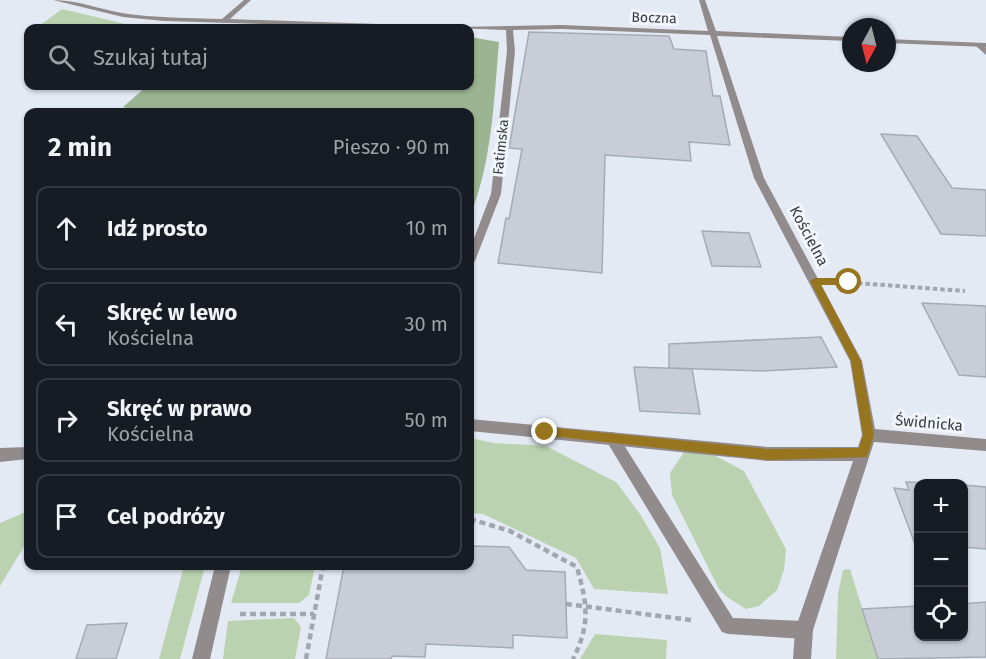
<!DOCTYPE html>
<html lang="pl">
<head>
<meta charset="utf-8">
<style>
	:root { --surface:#171b24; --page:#242831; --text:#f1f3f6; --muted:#9ea1a6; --line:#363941 }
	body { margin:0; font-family:"Fira Sans",sans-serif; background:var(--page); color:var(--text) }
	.controls { position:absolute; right:18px; bottom:18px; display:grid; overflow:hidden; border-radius:12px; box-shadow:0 2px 4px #0004 }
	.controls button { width:54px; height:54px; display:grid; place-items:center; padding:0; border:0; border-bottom:2px solid var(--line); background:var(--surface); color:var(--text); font:30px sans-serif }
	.compass { position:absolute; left:842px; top:18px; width:54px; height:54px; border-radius:50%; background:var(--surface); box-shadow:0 2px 4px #0004; rotate:187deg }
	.stop { position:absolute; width:18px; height:18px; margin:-14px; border:4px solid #97741e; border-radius:50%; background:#fff }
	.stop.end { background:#97741e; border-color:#fff; box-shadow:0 2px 6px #0008 }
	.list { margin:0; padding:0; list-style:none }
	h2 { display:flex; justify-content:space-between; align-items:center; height:78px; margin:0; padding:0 24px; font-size:26px }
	h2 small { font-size:20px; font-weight:400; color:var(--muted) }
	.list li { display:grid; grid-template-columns:39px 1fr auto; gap:18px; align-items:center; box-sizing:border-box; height:84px; margin:0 12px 12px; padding:0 12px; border:2px solid var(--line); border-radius:12px }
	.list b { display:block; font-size:22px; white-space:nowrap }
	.list p { margin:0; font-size:20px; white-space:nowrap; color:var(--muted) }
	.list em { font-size:20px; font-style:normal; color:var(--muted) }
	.icon { flex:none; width:33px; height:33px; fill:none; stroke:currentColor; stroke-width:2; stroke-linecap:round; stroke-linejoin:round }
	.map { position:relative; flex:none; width:986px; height:659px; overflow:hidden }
	.search { position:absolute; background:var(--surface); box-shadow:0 2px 4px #0004; left:24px; top:24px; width:450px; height:66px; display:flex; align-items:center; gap:15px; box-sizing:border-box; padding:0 21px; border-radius:12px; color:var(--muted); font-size:22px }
	.panel { position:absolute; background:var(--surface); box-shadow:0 2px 4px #0004; left:24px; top:108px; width:450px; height:462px; border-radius:12px }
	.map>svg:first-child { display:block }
	.green { fill:#bbd2b1 }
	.forest { fill:#9bb491 }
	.building { fill:#c8cdd8; stroke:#a5abb5; stroke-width:1.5 }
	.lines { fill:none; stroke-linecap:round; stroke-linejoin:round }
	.path-far1 { stroke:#a2a6ae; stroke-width:4; stroke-dasharray:4.5 3; stroke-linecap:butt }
	.path { stroke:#a2a6ae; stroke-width:4.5; stroke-dasharray:6 4; stroke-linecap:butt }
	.service { fill:#918b8c; fill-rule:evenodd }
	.minor { fill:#918b8c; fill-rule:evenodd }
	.route { fill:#97741e }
	.labels { text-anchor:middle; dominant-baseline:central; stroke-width:6; stroke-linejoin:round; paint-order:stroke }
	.far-street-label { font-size:14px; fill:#383a3e; stroke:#f3f7fd }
	.street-label { font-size:15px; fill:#383a3e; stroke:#f3f7fd }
</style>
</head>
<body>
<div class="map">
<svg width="986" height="659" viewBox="0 0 986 659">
	<rect width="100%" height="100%" fill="#e4eaf4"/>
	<g class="green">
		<path d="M 62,9 L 134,26 L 41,26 L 36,28 Z"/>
		<path d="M 470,438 L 494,443 L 546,446 L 616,482 L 640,514 L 660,548 L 668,594 L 594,589 L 576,558 L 483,514 L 470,513 Z"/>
		<path d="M 684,452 L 710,453 L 744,471 L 786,549 L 784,570 L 777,590 L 759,606 L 746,609 L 727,597 L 719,589 L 672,495 L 670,473 Z"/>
		<path d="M 28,511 L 28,540 L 0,586 L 0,523 Z"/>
		<path d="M 184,566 L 205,566 L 180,659 L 159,659 Z"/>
		<path d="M 242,566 L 315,566 L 309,595 L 299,603 L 231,603 Z"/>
		<path d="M 850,569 L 878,659 L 836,659 L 838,594 L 843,570 Z"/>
		<path d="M 294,618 L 301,627 L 295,659 L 223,659 L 228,621 Z"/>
		<path d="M 595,634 L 667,640 L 666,659 L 580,659 Z"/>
	</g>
	<path class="forest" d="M 470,37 L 499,42 C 494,100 492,162 470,216 L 470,112 L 136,112 L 123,107 L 147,86 L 470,86 Z"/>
	<g class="building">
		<path d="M 529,32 L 669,36 L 674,49 L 706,51 L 713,96 L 720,96 L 730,145 L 689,142 L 691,161 L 605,155 L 602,273 L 498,263 L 506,218 L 509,219 L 522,149 L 509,148 Z"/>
		<path d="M 881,134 L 917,136 L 952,188 L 986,190 L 986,236 L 941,234 Z"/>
		<path d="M 702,231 L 749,233 L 761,267 L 712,266 Z"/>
		<path d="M 922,303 L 986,306 L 986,377 L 959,375 Z"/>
		<path d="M 821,337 L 837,367 L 762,371 L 669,368 L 669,344 Z"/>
		<path d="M 634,367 L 692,369 L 700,414 L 640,411 Z"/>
		<path d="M 906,482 L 934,483 L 918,483 L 918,544 L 915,544 L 894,488 L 909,490 Z"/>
		<path d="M 963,485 L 986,487 L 986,549 L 963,547 Z"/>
		<path d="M 473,546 L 509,547 L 526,570 L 565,572 L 567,638 L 513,635 L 513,648 L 426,644 L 425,657 L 392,656 L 391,659 L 326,659 L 344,566 L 470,566 L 470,555 L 473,555 Z"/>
		<path d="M 986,602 L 986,657 L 878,659 L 862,609 L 918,606 L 918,636 L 963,636 L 963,604 Z"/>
		<path d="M 127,623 L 116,659 L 76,659 L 87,625 Z"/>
	</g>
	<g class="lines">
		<path class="path-far1" d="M 843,282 L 965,291"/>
		<g class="path">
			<path d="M 470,519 L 510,531 L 577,567 C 587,604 591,623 573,659"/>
			<path d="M 566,604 L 691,620"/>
			<path d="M 240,614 L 314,614"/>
			<path d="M 306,659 L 323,566"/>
		</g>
		<g class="service">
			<path d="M 977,43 L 983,43 L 986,48 L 986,55 L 977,47 Z"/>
			<path d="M 612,432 L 617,434 L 733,618 L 804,621 L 810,624 L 813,630 L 810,636 L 804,639 L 728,634 L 722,632 L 607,442 L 605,438 L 607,434 Z"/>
		</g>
		<g class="minor">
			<path d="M 53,0 C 77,0 99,9 122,13 C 155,18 189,18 222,19 L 244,0 L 251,0 L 230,19 L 437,26 L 440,28 L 389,28 L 164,21 L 123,17 Z"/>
			<path d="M 699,0 L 705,0 L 716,31 L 851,37 L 851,41 L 717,36 L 764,178 L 862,361 L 875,429 L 986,439 L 986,451 L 874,442 L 813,630 L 811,659 L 793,659 L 795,630 L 853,461 L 768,461 L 470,431 L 470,419 L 768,447 L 858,447 L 862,435 L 850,361 L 754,178 L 710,35 L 562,29 L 513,30 L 515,51 L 501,194 L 475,261 L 470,265 L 470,249 L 491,194 L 507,51 L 506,30 L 453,28 L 454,27 L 562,25 L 708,31 Z"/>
			<path d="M 887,39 L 986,43 L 986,47 L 887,43 Z"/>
			<path d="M 28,447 L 28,459 L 0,462 L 0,448 Z"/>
			<path d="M 215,566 L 231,566 L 210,659 L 192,659 Z"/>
		</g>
	</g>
	<path class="route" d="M 815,278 L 849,278 L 854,282 L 849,285 L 821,285 L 861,361 L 874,435 L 867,457 L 768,460 L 541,435 L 539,432 L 545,427 L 768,449 L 859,448 L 863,435 L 851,361 L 810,281 Z"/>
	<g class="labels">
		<g class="far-street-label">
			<text transform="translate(654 18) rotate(2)">Boczna</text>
			<text transform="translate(501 147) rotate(-84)">Fatimska</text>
		</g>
		<g class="street-label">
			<text transform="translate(809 236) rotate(62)">Kościelna</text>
			<text transform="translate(929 423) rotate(5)">Świdnicka</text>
		</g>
	</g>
</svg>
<div class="controls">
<button>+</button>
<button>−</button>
<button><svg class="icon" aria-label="locate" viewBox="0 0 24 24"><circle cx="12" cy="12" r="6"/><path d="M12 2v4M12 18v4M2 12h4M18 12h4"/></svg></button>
</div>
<svg class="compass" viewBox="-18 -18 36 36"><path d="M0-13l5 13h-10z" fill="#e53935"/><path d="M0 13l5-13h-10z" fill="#9ea1a6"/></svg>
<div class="stop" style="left:849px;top:282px"></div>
<div class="stop end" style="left:545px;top:432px"></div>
<div class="search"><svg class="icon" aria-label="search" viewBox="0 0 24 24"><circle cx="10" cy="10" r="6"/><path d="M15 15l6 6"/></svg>Szukaj tutaj</div>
<section class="panel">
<h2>2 min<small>Pieszo · 90 m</small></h2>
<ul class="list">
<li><svg class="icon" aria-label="ahead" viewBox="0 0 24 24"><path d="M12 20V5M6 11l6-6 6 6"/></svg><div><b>Idź prosto</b></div><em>10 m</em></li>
<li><svg class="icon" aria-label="left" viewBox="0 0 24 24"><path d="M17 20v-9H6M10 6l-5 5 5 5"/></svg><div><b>Skręć w lewo</b><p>Kościelna</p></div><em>30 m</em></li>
<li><svg class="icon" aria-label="right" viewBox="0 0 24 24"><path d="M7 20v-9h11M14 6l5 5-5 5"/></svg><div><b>Skręć w prawo</b><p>Kościelna</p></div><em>50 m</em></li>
<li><svg class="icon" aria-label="arrive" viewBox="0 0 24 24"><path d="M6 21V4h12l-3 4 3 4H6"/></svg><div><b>Cel podróży</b></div></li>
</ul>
</section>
</div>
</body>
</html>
